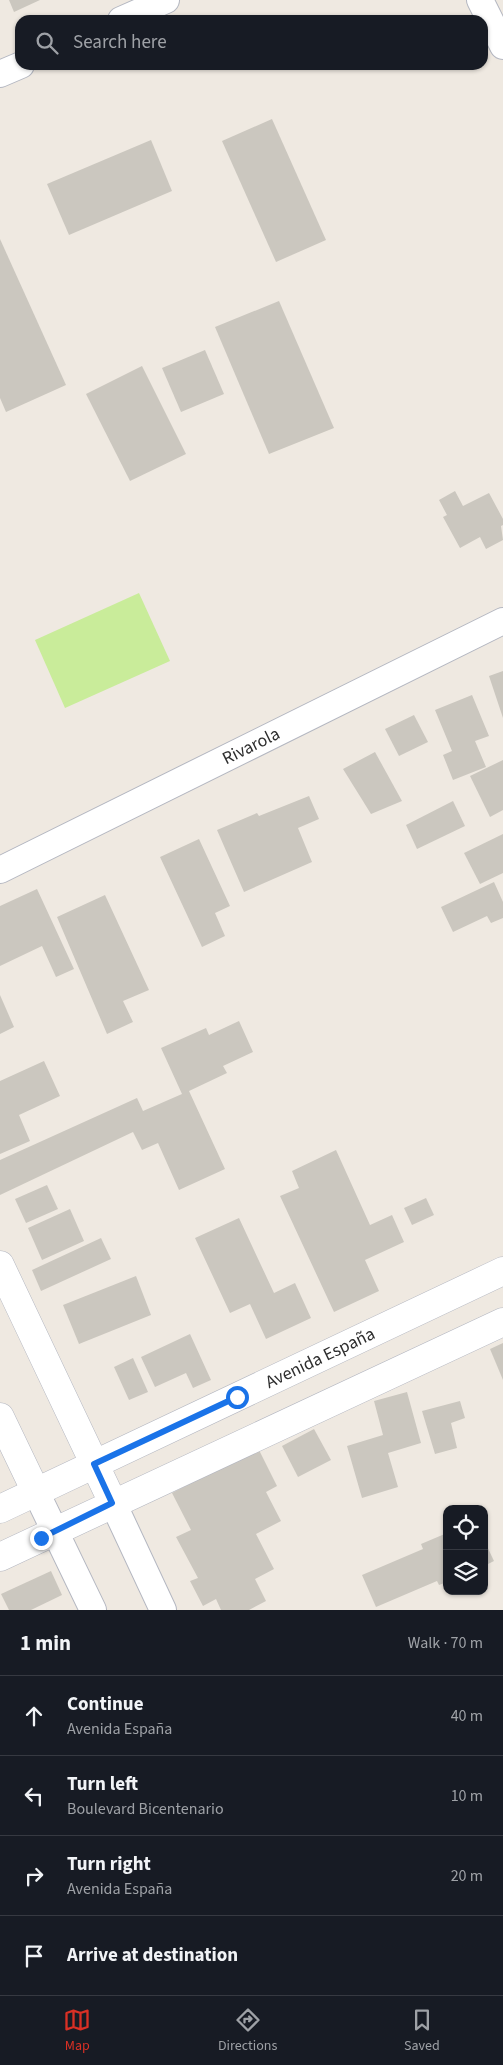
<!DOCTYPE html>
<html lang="en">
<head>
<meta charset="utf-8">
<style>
	:root { --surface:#171b24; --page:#20242c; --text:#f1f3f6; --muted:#9ea1a6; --line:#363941; --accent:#d93025 }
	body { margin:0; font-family:"Source Sans 3",sans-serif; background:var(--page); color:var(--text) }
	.controls { position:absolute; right:15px; bottom:15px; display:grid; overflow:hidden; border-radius:10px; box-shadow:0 1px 4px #0004 }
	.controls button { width:45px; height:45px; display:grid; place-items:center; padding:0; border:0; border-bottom:1px solid var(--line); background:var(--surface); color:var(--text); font:25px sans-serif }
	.stop { position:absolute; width:15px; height:15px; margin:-11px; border:4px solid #1a73e8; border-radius:50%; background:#fff }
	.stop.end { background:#1a73e8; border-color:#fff; box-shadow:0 1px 5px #0008 }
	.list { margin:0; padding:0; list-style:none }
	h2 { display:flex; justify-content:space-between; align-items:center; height:65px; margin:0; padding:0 20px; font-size:21px }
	h2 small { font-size:16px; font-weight:400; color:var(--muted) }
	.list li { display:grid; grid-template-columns:32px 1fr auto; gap:15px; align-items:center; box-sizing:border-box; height:80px; padding:0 20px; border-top:1px solid var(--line) }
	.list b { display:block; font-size:19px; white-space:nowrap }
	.list p { margin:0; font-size:16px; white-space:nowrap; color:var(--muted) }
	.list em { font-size:16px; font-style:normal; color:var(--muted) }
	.icon { flex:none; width:28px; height:28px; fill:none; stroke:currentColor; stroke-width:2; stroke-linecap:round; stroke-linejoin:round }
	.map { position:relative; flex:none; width:503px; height:1610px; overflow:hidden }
	.search { position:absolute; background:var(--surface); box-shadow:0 1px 4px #0004; left:15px; right:15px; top:15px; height:55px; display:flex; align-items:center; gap:12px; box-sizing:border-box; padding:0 18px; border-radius:15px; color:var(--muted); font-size:19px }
	.sheet { height:385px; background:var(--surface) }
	nav { display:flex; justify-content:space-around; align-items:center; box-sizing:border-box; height:70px; border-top:1px solid var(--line); background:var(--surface); font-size:14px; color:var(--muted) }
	nav a { display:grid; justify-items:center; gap:2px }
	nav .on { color:var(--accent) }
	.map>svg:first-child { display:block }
	.pitch { fill:#c9ec9a }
	.building { fill:#cbc7bf }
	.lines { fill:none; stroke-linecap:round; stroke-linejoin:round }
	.minor-casing { stroke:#b4b7c1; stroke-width:28 }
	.tertiary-casing { stroke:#b4b7c1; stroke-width:29 }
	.minor { stroke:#fff; stroke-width:26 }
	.tertiary { stroke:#fff; stroke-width:28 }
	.route { stroke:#1a73e8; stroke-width:6 }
	.labels { text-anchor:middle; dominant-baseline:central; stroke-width:5; stroke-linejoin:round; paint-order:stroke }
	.street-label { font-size:18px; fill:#2e2e2e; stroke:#fff }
</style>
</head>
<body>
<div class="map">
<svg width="503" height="1610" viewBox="0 0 503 1610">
	<rect width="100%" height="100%" fill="#efe9e1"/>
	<path class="pitch" d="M 139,593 L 170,661 L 65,708 L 35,640 Z"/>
	<g class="building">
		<path d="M 9,0 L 40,0 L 14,12 Z"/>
		<path d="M 272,119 L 326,240 L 276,262 L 222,141 Z"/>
		<path d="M 151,140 L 172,191 L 69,235 L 47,184 Z"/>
		<path d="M 0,239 L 66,385 L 6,412 L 0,398 Z"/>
		<path d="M 279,301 L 334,428 L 269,454 L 215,327 Z"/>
		<path d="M 205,350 L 224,394 L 181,412 L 162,368 Z"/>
		<path d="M 142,366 L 186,454 L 130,481 L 86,394 Z"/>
		<path d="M 455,491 L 463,506 L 489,493 L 503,519 L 503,525 L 501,526 L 503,540 L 486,549 L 480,537 L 460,548 L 443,517 L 447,515 L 439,500 Z"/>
		<path d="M 503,671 L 503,718 L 489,676 Z"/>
		<path d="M 472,695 L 489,736 L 475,741 L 486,767 L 453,780 L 443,755 L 452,751 L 435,710 Z"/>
		<path d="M 414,715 L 428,742 L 399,756 L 385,729 Z"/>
		<path d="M 375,752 L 402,801 L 371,814 L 343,769 Z"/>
		<path d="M 503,760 L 503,810 L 490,817 L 470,776 Z"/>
		<path d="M 309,796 L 319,819 L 298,828 L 312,862 L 244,892 L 217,830 L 257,813 L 259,816 Z"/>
		<path d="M 453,801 L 465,826 L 417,849 L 406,825 Z"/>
		<path d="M 503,834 L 503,873 L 480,884 L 464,853 Z"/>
		<path d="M 199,839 L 230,906 L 215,913 L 225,936 L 202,947 L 160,857 Z"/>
		<path d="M 494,882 L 503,902 L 503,918 L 491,923 L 487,916 L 453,932 L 441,907 Z"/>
		<path d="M 37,889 L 74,969 L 56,977 L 42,946 L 0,966 L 0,906 Z"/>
		<path d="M 105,895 L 149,990 L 123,1001 L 133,1022 L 107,1034 L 57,917 Z"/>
		<path d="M 0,995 L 14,1027 L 0,1034 Z"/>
		<path d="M 239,1021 L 253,1052 L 223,1066 L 227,1073 L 189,1091 L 225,1169 L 179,1190 L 158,1143 L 142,1150 L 133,1132 L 0,1195 L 0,1160 L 137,1098 L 143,1111 L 182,1094 L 161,1048 L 206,1028 L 209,1035 Z"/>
		<path d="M 44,1061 L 60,1096 L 19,1115 L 30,1141 L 0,1154 L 0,1081 Z"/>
		<path d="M 336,1150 L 370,1225 L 392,1215 L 404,1242 L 365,1260 L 379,1291 L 334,1312 L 280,1196 L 299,1188 L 292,1171 Z"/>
		<path d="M 47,1185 L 58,1209 L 26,1223 L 15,1199 Z"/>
		<path d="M 426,1198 L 434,1215 L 412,1225 L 404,1208 Z"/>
		<path d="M 70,1209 L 84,1241 L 42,1260 L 28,1228 Z"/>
		<path d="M 239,1218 L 274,1293 L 295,1283 L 311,1318 L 266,1339 L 250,1304 L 230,1313 L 195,1238 Z"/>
		<path d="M 101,1238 L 111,1259 L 41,1291 L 32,1270 Z"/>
		<path d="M 136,1276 L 151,1315 L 79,1344 L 63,1305 Z"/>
		<path d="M 190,1334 L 211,1380 L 193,1388 L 186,1373 L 155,1387 L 141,1357 Z"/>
		<path d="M 503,1343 L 503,1380 L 490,1349 Z"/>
		<path d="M 133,1358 L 148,1392 L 129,1400 L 114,1367 Z"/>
		<path d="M 407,1392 L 421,1443 L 388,1453 L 398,1487 L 362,1498 L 347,1446 L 383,1435 L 374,1401 Z"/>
		<path d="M 460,1401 L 465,1418 L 451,1423 L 457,1448 L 435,1454 L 422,1411 Z"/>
		<path d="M 314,1429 L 331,1460 L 298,1477 L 282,1446 Z"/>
		<path d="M 258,1448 L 277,1486 L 266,1492 L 281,1521 L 256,1534 L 274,1569 L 255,1579 L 266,1601 L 249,1610 L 221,1610 L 216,1599 L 203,1606 L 190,1581 L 198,1578 L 176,1537 L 191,1530 L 172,1493 Z"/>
		<path d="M 447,1533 L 447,1582 L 439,1585 L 437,1581 L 376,1607 L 362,1575 L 423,1549 L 421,1544 Z"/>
		<path d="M 484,1540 L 494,1561 L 484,1566 Z"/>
		<path d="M 51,1571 L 62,1595 L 31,1610 L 9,1610 L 1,1594 Z"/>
	</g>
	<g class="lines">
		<g class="minor-casing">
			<g id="minor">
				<path d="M 480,0 L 503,46"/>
				<path d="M 121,20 L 166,0"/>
				<path d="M 0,74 L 21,65"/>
				<path id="s1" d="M 0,870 L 503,621"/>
				<path d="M 36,1492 L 93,1610"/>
				<path d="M 113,1503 L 163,1610"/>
			</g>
		</g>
		<g class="tertiary-casing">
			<g id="tertiary">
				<path d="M 0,1265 L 113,1503"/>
				<path d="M 0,1417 L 36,1492"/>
				<path id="s2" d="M 0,1509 L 503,1271"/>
				<path d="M 0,1557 L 503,1322"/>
			</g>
		</g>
		<use href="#minor" class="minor"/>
		<use href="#tertiary" class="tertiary"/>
	</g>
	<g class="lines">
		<path class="route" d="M 41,1538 L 112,1503 L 94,1464 L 237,1397"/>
	</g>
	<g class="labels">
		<g class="street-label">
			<text stroke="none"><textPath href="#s1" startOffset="280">Rivarola</textPath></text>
			<text stroke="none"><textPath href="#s2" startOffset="354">Avenida España</textPath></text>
		</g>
	</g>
</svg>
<div class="controls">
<button><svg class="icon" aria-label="locate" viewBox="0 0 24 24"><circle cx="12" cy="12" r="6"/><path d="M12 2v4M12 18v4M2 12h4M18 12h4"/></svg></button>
<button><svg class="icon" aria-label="layers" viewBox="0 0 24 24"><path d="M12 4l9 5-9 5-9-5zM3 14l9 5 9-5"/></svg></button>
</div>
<div class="stop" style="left:237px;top:1397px"></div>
<div class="stop end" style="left:41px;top:1538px"></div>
<div class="search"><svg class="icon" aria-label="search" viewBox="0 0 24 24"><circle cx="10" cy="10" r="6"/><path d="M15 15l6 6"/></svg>Search here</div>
</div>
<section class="sheet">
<h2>1 min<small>Walk · 70 m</small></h2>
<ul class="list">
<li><svg class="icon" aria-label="ahead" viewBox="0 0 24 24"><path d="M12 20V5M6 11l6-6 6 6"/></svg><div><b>Continue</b><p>Avenida España</p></div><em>40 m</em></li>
<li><svg class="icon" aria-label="left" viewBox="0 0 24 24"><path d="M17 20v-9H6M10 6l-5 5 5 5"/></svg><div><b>Turn left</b><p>Boulevard Bicentenario</p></div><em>10 m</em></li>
<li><svg class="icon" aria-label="right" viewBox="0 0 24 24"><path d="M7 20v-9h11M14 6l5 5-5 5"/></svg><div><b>Turn right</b><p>Avenida España</p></div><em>20 m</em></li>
<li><svg class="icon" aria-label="arrive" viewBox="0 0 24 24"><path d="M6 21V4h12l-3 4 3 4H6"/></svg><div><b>Arrive at destination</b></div></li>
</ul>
</section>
<nav>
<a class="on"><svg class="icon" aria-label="map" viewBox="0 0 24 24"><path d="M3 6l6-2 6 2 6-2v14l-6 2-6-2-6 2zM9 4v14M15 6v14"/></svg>Map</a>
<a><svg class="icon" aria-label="directions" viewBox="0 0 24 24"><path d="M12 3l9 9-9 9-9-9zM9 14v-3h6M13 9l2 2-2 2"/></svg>Directions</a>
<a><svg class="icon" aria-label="saved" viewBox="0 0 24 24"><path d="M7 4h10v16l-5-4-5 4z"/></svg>Saved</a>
</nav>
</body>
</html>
